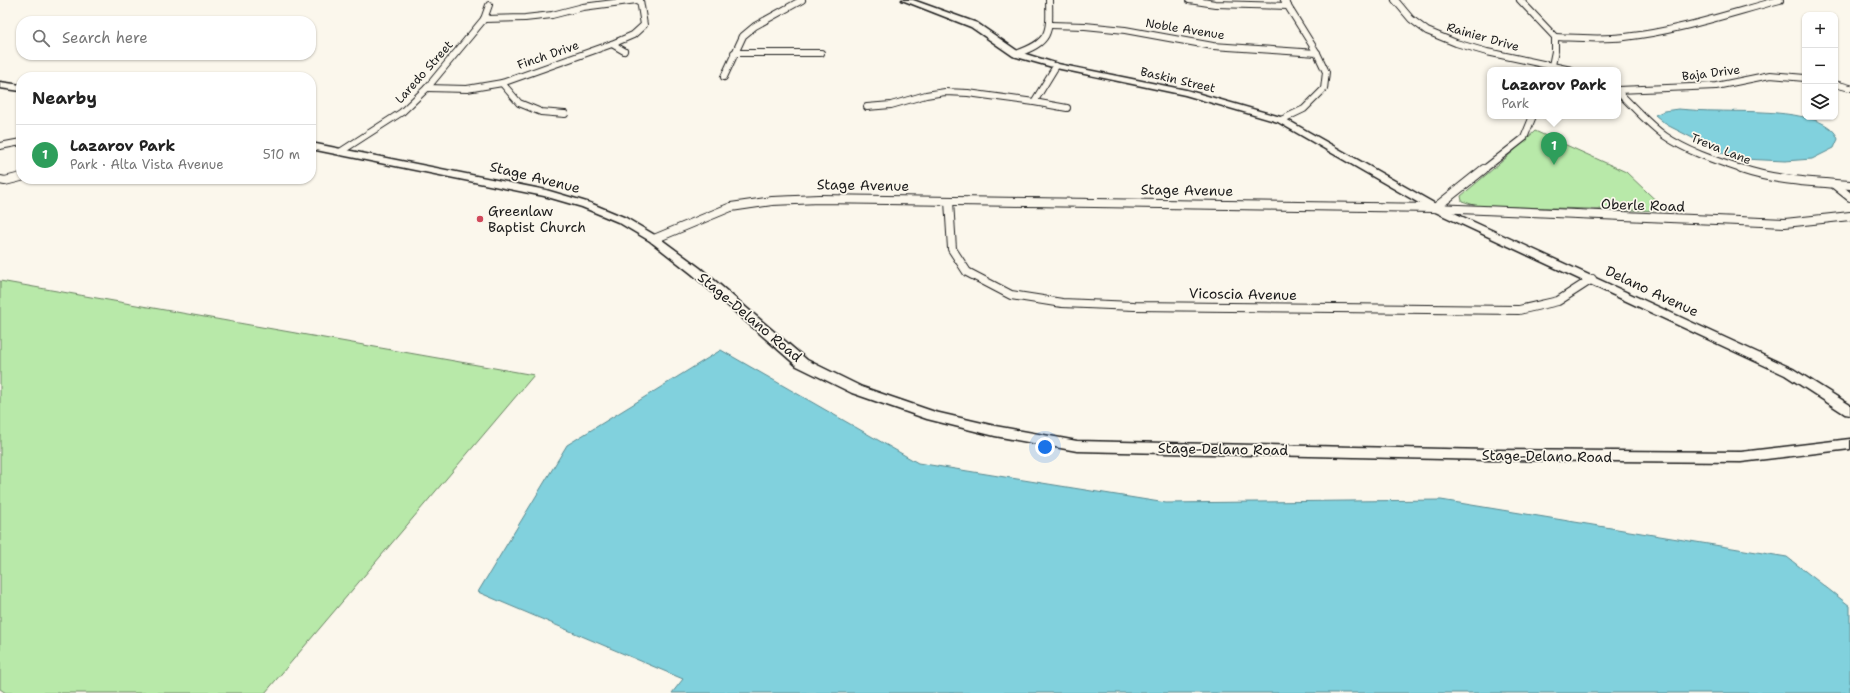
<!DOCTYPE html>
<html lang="en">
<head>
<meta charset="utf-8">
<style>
	:root { --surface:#fff; --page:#f2f2f2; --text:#222; --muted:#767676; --line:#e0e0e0; --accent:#d93025 }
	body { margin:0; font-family:"Shantell Sans",sans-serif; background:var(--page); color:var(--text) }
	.controls { position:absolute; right:12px; top:12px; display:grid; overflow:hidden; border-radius:8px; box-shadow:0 1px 3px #0004 }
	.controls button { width:36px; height:36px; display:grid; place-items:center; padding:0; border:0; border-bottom:1px solid var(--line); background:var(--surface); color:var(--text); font:20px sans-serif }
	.you { position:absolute; left:1045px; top:447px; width:14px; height:14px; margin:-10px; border:3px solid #fff; border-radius:50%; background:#1a73e8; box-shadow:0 0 0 6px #1a73e833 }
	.badge { display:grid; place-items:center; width:26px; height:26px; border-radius:50%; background:var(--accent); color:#fff; font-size:13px; font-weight:700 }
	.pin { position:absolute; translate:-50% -33px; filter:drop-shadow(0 1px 2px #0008) }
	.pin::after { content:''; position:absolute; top:21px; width:14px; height:12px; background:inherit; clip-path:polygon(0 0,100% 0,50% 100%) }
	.popup { position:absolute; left:1487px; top:67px; width:134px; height:52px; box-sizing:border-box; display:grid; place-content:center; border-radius:8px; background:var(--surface); filter:drop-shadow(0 1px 3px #0005); font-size:13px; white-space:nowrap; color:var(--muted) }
	.popup b { font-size:15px; color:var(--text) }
	.popup::after { content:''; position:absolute; left:50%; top:100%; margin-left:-8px; border:8px solid transparent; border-top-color:var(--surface) }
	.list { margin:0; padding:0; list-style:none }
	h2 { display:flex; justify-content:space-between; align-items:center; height:52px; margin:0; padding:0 16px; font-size:17px }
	h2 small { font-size:13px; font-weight:400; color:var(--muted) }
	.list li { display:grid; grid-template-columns:26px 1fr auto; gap:12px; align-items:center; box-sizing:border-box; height:60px; padding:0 16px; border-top:1px solid var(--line) }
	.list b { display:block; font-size:15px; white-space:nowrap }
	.list p { margin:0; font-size:13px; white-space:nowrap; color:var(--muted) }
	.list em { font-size:13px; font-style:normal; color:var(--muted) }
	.icon { flex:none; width:22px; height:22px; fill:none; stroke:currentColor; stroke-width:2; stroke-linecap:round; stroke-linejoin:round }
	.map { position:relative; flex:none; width:1850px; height:693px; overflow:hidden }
	.search { position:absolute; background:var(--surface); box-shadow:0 1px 3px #0004; left:16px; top:16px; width:300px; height:44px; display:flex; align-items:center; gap:10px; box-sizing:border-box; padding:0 14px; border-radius:16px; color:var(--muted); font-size:15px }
	.panel { position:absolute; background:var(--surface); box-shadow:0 1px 3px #0004; left:16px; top:72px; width:300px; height:112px; border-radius:16px }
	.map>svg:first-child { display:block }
	.green { fill:#b8e9a9; stroke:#6a8262 }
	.water { fill:#81d1dd; stroke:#598990 }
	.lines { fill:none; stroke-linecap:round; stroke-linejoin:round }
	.minor-far1-casing { stroke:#1c1c1c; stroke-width:8 }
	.minor-casing { stroke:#1c1c1c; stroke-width:10 }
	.tertiary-casing { stroke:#1c1c1c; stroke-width:3 }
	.secondary-casing { stroke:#1c1c1c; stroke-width:3 }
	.minor-far1 { stroke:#fbf7ec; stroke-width:6 }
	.minor { stroke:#fbf7ec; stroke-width:8 }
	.tertiary { fill:#fbf7ec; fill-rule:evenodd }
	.secondary { fill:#fbf7ec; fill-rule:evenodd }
	.poi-dot { fill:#d1495b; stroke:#fbf7ec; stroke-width:1.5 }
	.labels { text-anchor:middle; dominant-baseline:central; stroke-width:3.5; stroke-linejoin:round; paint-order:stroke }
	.far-street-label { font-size:12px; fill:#1c1c1c; stroke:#fbf7ec }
	.street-label { font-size:14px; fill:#1c1c1c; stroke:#fbf7ec }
	.poi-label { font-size:14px; fill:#1c1c1c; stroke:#fbf7ec; text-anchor:start }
</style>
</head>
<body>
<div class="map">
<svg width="1850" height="693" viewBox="0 0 1850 693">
	<rect width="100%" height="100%" fill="#fbf7ec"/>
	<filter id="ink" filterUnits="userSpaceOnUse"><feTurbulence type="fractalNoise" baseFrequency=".025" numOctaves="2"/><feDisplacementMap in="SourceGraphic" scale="8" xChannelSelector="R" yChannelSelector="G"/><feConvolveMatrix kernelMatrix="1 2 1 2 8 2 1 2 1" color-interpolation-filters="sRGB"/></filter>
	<g filter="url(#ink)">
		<g class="green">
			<path d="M 1535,131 L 1626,172 L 1667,211 L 1477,206 L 1462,201 L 1461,196 L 1506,158 Z"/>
			<path d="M 0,281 L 534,375 L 265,693 L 6,693 L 0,689 Z"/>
		</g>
		<g class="water">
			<path d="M 1678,109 C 1691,110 1704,111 1718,111 C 1744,112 1829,108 1838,139 L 1834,148 L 1812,159 L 1785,161 L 1743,159 L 1722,153 L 1667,125 L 1655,115 L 1664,111 Z"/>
			<path d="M 721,350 L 918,463 L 1166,503 L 1441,500 L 1787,557 L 1850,606 L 1850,693 L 672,693 L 683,679 L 478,592 L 567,445 Z"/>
		</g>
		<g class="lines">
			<g class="minor-far1-casing">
				<g id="minor-far1">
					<path d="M 1189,0 L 1215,4 L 1288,6"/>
					<path d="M 1395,0 L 1411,19 L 1427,31 L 1456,43 L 1487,52 L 1571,70"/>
					<path d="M 1520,0 L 1555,37 L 1555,51 L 1551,70"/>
					<path d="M 484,19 L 525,18 L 552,15 L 583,7 L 637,0"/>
					<path d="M 1050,25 L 1085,26 L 1125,30 L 1213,46 L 1317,53"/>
					<path d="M 1555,37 C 1579,38 1602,40 1625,37 C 1675,32 1731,13 1780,0"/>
					<path d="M 612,44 L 624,51"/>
					<path d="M 734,53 L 821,53"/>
					<path d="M 1016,54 C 1050,42 1050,34 1049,0"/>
					<path d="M 724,77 L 743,36 L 755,26 L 802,0"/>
					<path d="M 502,83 L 519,103 L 541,112 L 565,114"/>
					<path d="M 1835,84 L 1850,88"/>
					<path d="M 427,88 L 467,89 L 502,83 L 612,44 L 633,35 L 644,25 L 640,0"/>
					<path d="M 1618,90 L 1716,86 L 1770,75 L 1805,78"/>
					<path d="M 1618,92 C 1633,106 1648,124 1665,136 C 1688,152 1717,161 1744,170"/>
					<path d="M 1034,102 L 1067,108"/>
					<path d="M 867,107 L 891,105 L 926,95 L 945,92 L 968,93 L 1034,102 L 1056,66"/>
					<path d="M 1281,120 L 1304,109 L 1324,89 L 1326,72 L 1317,53 L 1284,0"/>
					<path d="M 0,146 L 21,142"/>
					<path d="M 340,152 L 402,112 L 427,88 L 484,19 L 489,5"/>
					<path d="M 1483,170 L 1524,138 L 1533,116"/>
				</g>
			</g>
			<g class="minor-casing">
				<g id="minor">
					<path d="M 1741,169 C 1776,181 1813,182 1850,185"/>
					<path d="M 0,180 L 5,181 L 21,177"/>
					<path d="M 1835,185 L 1850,197"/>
					<path d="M 949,201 L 952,249 L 967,272 L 1011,295 L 1062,303 L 1134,306 L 1519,310 L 1558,301 L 1592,279"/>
					<path d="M 1435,208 L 1484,169"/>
					<path d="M 654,239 L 731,207 L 772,201 L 819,199 L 1435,208 L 1785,223 L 1850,216"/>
				</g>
			</g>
			<g class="tertiary-casing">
				<path id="tertiary" d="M 902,0 L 913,0 L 977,23 L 1019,52 L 1058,64 L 1186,90 L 1284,118 L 1439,206 L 1793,369 L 1850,405 L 1850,415 L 1845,414 L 1785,375 L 1431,210 L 1278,122 L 1185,95 L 1056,68 L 1013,56 L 971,27 Z"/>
			</g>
			<g class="secondary-casing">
				<g id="secondary">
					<path d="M 0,82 L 21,85 L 21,91 L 0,88 Z"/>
					<path d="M 311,143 L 546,190 L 590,203 L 626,218 L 658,237 L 700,268 L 807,360 L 862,387 L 935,412 L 995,426 L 1077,441 L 1488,450 L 1741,452 L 1850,439 L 1850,449 L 1741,462 L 1488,460 L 1077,451 L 995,436 L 927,419 L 852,393 L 797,366 L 692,274 L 650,241 L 618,222 L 582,207 L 544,196 L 311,149 Z"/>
				</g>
			</g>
			<use href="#minor-far1" class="minor-far1"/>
			<use href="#minor" class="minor"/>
			<use href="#tertiary" class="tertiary"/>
			<use href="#secondary" class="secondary"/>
		</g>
	</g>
	<circle class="poi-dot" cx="480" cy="219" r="4"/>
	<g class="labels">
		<g class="far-street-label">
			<text transform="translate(1185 29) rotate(9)">Noble Avenue</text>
			<text transform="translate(1483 37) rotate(16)">Rainier Drive</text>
			<text transform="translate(548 55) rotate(-19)">Finch Drive</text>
			<text transform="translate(424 72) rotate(-48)">Laredo Street</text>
			<text transform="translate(1711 73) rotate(-7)">Baja Drive</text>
			<text transform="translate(1178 80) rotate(13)">Baskin Street</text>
			<text transform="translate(1721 149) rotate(22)">Treva Lane</text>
		</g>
		<g class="street-label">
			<text transform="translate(535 177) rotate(14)">Stage Avenue</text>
			<text transform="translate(863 185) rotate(1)">Stage Avenue</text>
			<text transform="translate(1187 190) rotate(1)">Stage Avenue</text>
			<text transform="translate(1643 205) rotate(2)">Oberle Road</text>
			<text transform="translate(1652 291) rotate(25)">Delano Avenue</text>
			<text transform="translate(1243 294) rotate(1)">Vicoscia Avenue</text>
			<text transform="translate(750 317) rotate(40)">Stage-Delano Road</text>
			<text transform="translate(1223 449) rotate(1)">Stage-Delano Road</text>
			<text transform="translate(1547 456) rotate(1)">Stage-Delano Road</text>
		</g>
		<g class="poi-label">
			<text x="488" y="211">Greenlaw<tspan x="488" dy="16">Baptist Church</tspan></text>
		</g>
	</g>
</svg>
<div class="controls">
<button>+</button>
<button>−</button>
<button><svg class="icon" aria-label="layers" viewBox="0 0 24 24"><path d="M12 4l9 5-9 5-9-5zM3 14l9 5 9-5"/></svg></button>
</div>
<div class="you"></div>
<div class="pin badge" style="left:1554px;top:165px;background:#2e9e5b">1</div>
<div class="popup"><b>Lazarov Park</b>Park</div>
<div class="search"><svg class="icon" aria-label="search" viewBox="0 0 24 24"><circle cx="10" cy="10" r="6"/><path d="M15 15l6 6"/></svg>Search here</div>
<section class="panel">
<h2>Nearby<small></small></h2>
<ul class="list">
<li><span class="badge" style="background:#2e9e5b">1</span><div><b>Lazarov Park</b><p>Park · Alta Vista Avenue</p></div><em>510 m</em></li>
</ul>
</section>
</div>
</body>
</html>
